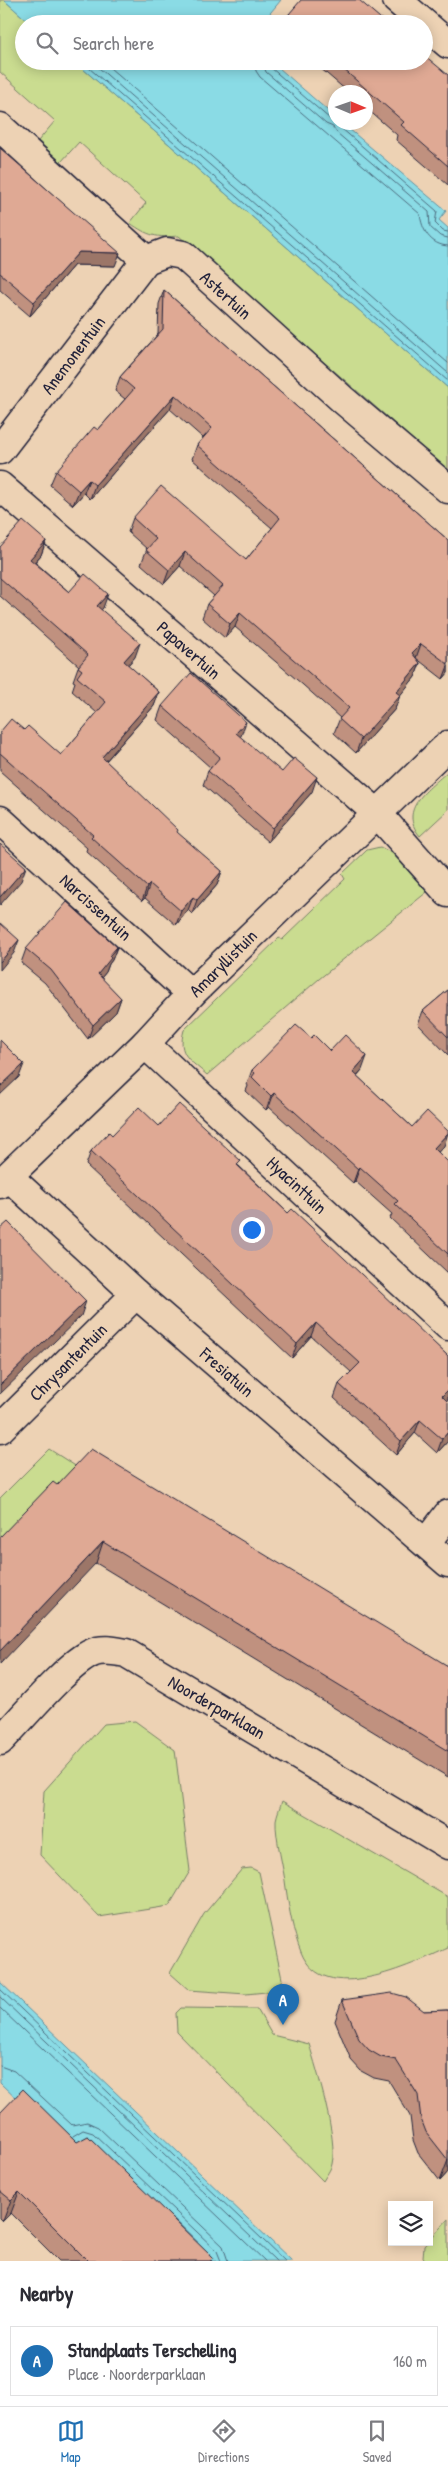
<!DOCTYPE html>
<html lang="en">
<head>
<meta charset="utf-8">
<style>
	:root { --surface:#fff; --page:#f2f2f3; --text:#2b2b33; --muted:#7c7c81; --line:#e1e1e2; --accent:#1f6fb2 }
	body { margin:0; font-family:"Patrick Hand",sans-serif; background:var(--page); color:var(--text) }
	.controls { position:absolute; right:15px; bottom:15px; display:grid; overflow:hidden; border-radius:0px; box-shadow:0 2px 12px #0003 }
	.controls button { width:45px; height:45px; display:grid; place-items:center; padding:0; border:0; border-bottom:1px solid var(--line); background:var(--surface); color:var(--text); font:25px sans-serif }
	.compass { position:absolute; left:328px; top:85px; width:45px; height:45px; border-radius:50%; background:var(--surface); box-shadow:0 2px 12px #0003; rotate:92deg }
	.you { position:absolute; left:251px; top:1229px; width:18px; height:18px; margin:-12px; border:4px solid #fff; border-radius:50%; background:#1a73e8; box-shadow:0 0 0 8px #1a73e833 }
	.badge { display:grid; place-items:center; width:32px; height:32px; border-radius:50%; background:var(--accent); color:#fff; font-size:16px; font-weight:700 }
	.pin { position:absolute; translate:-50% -41px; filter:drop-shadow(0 1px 2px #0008) }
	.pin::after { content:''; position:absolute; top:26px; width:18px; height:15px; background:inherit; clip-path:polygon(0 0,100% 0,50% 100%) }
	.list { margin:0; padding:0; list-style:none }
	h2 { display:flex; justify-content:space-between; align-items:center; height:65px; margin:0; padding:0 20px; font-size:21px }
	h2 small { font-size:16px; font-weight:400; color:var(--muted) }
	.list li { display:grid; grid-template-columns:32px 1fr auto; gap:15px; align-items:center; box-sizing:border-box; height:70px; margin:0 10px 10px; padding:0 10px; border:1px solid var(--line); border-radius:0px }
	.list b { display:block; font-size:19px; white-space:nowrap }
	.list p { margin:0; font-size:16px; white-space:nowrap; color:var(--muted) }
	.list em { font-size:16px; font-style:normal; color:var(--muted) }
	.icon { flex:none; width:28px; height:28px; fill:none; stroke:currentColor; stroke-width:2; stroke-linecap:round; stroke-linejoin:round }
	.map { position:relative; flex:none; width:448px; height:2261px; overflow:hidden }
	.search { position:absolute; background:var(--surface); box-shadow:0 2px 12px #0003; left:15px; right:15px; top:15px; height:55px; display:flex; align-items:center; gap:12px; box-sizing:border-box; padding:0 18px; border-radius:28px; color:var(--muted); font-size:19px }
	.sheet { height:145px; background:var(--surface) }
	nav { display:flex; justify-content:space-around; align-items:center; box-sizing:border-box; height:70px; border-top:1px solid var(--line); background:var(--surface); font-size:14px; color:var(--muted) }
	nav a { display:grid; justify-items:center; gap:2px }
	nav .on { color:var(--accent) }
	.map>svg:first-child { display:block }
	.green { fill:#cadc90; stroke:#767f66 }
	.water { fill:#8adbe5; stroke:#6091a1 }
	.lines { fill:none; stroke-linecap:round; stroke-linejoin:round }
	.shore { stroke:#4c6c7f; stroke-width:1 }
	.minor-casing { stroke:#22223b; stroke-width:31 }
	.minor { stroke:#edd2b4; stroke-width:28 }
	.wall { fill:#c0917f; stroke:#22223b }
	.shaded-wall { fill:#9c7668; stroke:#22223b }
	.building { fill:#dfa994; stroke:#22223b }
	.labels { text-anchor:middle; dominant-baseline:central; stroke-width:5; stroke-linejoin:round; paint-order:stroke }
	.street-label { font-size:18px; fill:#22223b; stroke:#edd2b4 }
</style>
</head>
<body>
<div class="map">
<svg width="448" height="2261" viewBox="0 0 448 2261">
	<rect width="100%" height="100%" fill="#edd2b4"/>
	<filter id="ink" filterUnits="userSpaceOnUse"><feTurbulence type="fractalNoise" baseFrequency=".02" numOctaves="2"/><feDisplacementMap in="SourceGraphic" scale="10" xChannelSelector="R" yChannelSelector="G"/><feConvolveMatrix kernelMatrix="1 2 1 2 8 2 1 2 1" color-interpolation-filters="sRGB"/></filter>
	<g filter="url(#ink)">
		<g class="green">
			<path d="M 0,0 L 4,0 L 31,24 L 24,24 L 24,61 L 74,61 L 448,388 L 448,470 L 179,236 C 156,238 149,236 130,223 L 146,203 L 79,142 L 61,162 L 38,141 L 55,121 L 0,72 Z"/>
			<path d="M 448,771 L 448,810 L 420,836 C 397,809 429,789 448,771 Z"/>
			<path d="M 380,847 L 392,853 L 427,892 L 319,979 L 207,1075 C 190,1060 177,1055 184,1030 L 279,938 L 282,940 L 345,879 L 342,874 L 367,850 Z"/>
			<path d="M 49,1449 L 77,1467 L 0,1548 L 0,1498 Z"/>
			<path d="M 135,1721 L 175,1750 L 190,1871 L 169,1906 L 99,1917 L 40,1855 L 44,1791 L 104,1724 Z"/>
			<path d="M 282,1801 L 448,1897 L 448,1948 C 411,1965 323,2008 301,1952 C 293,1932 289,1909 286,1888 C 284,1869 275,1838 276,1820 C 277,1814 280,1807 282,1801 Z"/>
			<path d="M 251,1868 L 259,1872 L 282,1979 L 276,1991 L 246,1994 L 189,1990 L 170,1973 L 204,1914 L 242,1869 Z"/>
			<path d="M 181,2008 L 257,2009 L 272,2035 L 309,2044 C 317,2070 338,2139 332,2164 C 331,2169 326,2176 323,2181 L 177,2032 L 176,2013 Z"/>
			<path d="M 448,2219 L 448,2261 L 427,2261 L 423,2257 L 424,2246 Z"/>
		</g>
		<g class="water">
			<path d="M 4,0 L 281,0 L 261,24 L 31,24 Z"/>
			<path d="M 74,61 L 271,61 L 335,117 L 336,122 L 342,123 L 446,211 L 439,220 L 448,228 L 448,388 Z"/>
			<path d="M 0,1982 L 292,2261 L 211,2261 L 72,2152 L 0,2083 Z"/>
		</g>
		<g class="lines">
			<g class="shore">
				<path d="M 81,61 L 448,381"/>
				<path d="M 91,61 L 448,373"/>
				<path d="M 102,61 L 448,363"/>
				<path d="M 254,61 L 256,71 L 260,77 L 420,214 C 422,230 430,245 448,246"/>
				<path d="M 262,61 L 266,72 L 326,124 L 333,127 L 337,133 L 429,212 L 430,227 L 440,236 L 448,238"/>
				<path d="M 268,61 L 270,67 L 330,119 L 336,120"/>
				<path d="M 339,122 L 341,128 L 437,211 L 435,223 L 443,231 L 448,232"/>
				<path d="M 0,1989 L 285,2261"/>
				<path d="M 0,1997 L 276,2261"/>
				<path d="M 0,2008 L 265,2261"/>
				<path d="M 0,2066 L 14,2071 L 72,2125 L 87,2122 L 98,2127 L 223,2246 L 228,2261"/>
				<path d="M 73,2136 L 83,2130 L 93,2133 L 217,2251 L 221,2261"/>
				<path d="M 174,2219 L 214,2258"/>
			</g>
			<g class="minor-casing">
				<g id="minor">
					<path d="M 397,0 L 448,44"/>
					<path d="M 0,127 L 146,260 L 167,252 L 183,255 L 342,399 L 448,489"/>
					<path d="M 0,450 L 146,260"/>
					<path d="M 0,486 L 377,813 L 448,893"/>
					<path d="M 0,820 L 191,994"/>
					<path d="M 145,1044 L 448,1326"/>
					<path d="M 9,1177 L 136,1294 L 448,1563"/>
					<path d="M 0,1184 L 145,1044 L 191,994 L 448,745"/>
					<path d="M 0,1429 L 136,1294"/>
					<path d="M 426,1543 L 448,1514"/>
					<path d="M 0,1741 C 21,1720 67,1664 92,1653 C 102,1648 115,1651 126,1653 L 448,1845"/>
				</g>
			</g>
			<use href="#minor" class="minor"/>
		</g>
		<g class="wall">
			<path d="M 289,14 L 387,24 L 285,24 Z"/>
			<path d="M 312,61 L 424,61 L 448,75 L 448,185 L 396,140 L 397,135 L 366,108 L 366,92 L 348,92 Z"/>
			<path d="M 0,148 L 115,266 L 74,265 L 30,316 L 0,290 Z"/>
			<path d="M 164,290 L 448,540 L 448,673 L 443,679 L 416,658 L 420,663 L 415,677 L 400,695 L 395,709 L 356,753 L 334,733 L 340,718 L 303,685 L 235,627 L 225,638 L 202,618 L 207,604 L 214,596 L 180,566 L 164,584 L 141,564 L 147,549 L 128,532 L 133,518 L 246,560 L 272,528 L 192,459 L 197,445 L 203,438 L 170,409 L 90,499 L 84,493 L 73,505 L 50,485 L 56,471 L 98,430 L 125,399 L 115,391 L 120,377 L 158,334 L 159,304 Z"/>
			<path d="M 46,541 L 41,555 L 35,562 L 69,592 L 103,608 L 101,610 L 135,657 L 128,665 L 159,692 L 154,706 L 106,761 L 177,833 L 222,871 L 217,885 L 192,914 L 188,910 L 176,925 L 145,898 L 142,901 L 86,851 L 87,848 L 0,771 L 0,732 L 24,730 L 61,755 L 97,713 L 72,691 L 75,682 L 73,681 L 78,667 L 79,666 L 0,596 L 0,547 Z"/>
			<path d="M 162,706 L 282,772 L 312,792 L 268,842 L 203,785 L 208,771 L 211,768 L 157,720 Z"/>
			<path d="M 117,947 L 112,960 L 109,964 L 106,972 L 101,978 L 121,998 L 116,1012 L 88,1039 L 45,983 L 21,963 L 26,949 Z"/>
			<path d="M 448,990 L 448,1055 L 418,1024 L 423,1011 Z"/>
			<path d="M 330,1051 L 362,1070 L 357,1076 L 412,1127 L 444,1146 L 438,1152 L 448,1162 L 448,1273 L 390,1218 L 392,1214 L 355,1181 L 353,1183 L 269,1107 L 266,1110 L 246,1091 L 248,1086 L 247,1084 L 252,1070 Z"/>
			<path d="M 159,1126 L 239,1166 L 288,1213 L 448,1356 L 448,1399 L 447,1400 L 448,1441 L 437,1453 L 415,1433 L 396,1455 L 334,1398 L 339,1384 L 351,1372 L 311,1336 L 292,1358 L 86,1165 L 91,1151 L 112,1135 Z"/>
			<path d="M 57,1485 L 448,1666 L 448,1777 L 96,1563 Z"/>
			<path d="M 342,2000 L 424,2011 L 448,2010 L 448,2172 L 440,2181 L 418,2153 L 413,2140 L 410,2116 L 389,2081 L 374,2078 L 361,2071 L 351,2060 L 335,2021 Z"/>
			<path d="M 0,2113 L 77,2142 L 212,2261 L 59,2261 L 11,2213 L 3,2221 L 0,2218 Z"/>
		</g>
		<g class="shaded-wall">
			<path d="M 79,252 L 120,253 L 115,266 L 74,265 L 30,316 L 34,302 Z"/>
			<path d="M 175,395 L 170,409 L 90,499 L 95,485 Z"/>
			<path d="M 89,480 L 84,493 L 73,505 L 79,491 Z"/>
			<path d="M 46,541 L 41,555 L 25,572 L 30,559 Z"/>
			<path d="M 185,552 L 180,566 L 164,584 L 169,570 Z"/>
			<path d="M 108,594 L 103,608 L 92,620 L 97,606 Z"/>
			<path d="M 240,613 L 235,627 L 225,638 L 230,624 Z"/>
			<path d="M 140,643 L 135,657 L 119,675 L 124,661 Z"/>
			<path d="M 421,644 L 416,658 L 412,653 Z"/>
			<path d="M 420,663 L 415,677 L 398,698 L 400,695 L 395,709 L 356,753 L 361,739 L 396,692 Z"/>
			<path d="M 448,666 L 448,673 L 443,679 Z"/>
			<path d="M 159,692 L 154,706 L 97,771 L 102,757 Z"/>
			<path d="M 246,722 L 241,736 L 231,747 L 236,733 Z"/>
			<path d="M 317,777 L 312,792 L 268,842 L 273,828 Z"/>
			<path d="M 26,867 L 21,881 L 0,905 L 0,897 Z"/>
			<path d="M 222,871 L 217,885 L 192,914 L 197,900 Z"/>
			<path d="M 150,884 L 145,898 L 142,901 L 147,887 Z"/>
			<path d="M 193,897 L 188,910 L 176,925 L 181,911 Z"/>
			<path d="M 19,940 L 14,953 L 0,970 L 0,962 Z"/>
			<path d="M 117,947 L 112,960 L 109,964 L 106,972 L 93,988 L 98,974 L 109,956 Z"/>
			<path d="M 121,998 L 116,1012 L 88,1039 L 93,1025 Z"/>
			<path d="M 367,1056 L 362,1070 L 347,1086 L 353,1072 Z"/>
			<path d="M 24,1064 L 19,1077 L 0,1095 L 0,1087 Z"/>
			<path d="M 274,1093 L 269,1107 L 266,1110 L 271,1096 Z"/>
			<path d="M 448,1133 L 444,1146 L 429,1162 L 434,1148 Z"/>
			<path d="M 360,1167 L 355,1181 L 353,1183 L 358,1169 Z"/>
			<path d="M 86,1301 L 81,1316 L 0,1394 L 0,1385 Z"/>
			<path d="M 316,1323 L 311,1336 L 292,1358 L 297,1344 Z"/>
			<path d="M 448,1390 L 448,1399 L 437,1410 L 442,1396 Z"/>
			<path d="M 420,1420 L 415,1433 L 396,1455 L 401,1441 Z"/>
			<path d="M 448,1432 L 448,1441 L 437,1453 L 442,1439 Z"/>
			<path d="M 103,1542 L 96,1563 L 0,1664 L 0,1651 Z"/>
			<path d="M 448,2160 L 448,2172 L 440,2181 Z"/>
			<path d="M 19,2192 L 11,2213 L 3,2221 L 11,2200 Z"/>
		</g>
		<g class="building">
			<path d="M 301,0 L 359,0 L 387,24 L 300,24 L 289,14 Z"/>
			<path d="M 424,55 L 448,75 L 448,166 L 401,125 L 404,122 L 334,61 L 424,61 Z"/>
			<path d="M 0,148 L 120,253 L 79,252 L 34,302 L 0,273 Z"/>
			<path d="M 164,290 L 448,540 L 448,664 L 421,644 L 412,653 L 420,663 L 396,692 L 400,695 L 361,739 L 339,719 L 349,708 L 308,672 L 240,613 L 230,624 L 207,604 L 223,586 L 185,552 L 169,570 L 146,550 L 156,539 L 133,518 L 161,486 L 246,560 L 280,518 L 197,445 L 212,428 L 175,395 L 95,485 L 89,480 L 79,491 L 56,471 L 94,427 L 98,430 L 134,389 L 120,377 L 163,329 Z"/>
			<path d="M 23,521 L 46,541 L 30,559 L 69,592 L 85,574 L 108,594 L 97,606 L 140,643 L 124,661 L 159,692 L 102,757 L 178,830 L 177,832 L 222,871 L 197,900 L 193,897 L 181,911 L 150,884 L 147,887 L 91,837 L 93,835 L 0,753 L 0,732 L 11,719 L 24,730 L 28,726 L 61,755 L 106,702 L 77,677 L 82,670 L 78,667 L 88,655 L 0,578 L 0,547 Z"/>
			<path d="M 191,673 L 246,722 L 236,733 L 282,772 L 294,758 L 317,777 L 273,828 L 208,771 L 220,757 L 162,706 Z"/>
			<path d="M 0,844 L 26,867 L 0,897 Z"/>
			<path d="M 67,902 L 117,947 L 109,956 L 111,958 L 98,974 L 121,998 L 93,1025 L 51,970 L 26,949 Z"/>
			<path d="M 0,923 L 19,940 L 0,962 Z"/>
			<path d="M 448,990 L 448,1037 L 423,1011 Z"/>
			<path d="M 296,1025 L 311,1038 L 314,1035 L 330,1051 L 345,1035 L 367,1056 L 353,1072 L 412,1127 L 427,1111 L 448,1131 L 448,1133 L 434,1148 L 448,1162 L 448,1254 L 395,1204 L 398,1201 L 360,1167 L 358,1169 L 274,1093 L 271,1096 L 252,1077 L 255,1073 L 252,1070 Z"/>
			<path d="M 0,1040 L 24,1064 L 0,1087 Z"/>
			<path d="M 179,1104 L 241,1161 L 237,1165 L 288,1213 L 292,1209 L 448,1356 L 448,1390 L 442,1396 L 448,1402 L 448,1432 L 442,1439 L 420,1420 L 401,1441 L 339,1384 L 360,1363 L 316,1323 L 297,1344 L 91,1151 L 109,1132 L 112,1135 L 139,1107 L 159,1126 Z"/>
			<path d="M 8,1222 L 86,1301 L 0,1385 L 0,1229 Z"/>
			<path d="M 91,1449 L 448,1666 L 448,1751 L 103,1542 L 0,1651 L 0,1537 L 53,1482 L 57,1485 Z"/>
			<path d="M 392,1993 L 406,1997 L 424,2011 L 448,2010 L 448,2160 L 426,2132 L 421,2119 L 418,2095 L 396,2060 L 381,2057 L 369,2050 L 359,2039 L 342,2000 Z"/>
			<path d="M 23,2089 L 77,2142 L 88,2136 L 213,2258 L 210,2261 L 88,2261 L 19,2192 L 11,2200 L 0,2191 L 0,2113 Z"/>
		</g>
	</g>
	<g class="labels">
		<g class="street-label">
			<text transform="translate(226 295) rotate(42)">Astertuin</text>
			<text transform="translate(73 355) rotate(-53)">Anemonentuin</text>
			<text transform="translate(189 650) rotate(41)">Papavertuin</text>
			<text transform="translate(96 907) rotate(42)">Narcissentuin</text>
			<text transform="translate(223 963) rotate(-45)">Amaryllistuin</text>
			<text transform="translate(297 1185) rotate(43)">Hyacinttuin</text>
			<text transform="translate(68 1362) rotate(-45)">Chrysantentuin</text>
			<text transform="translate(227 1372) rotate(41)">Fresiatuin</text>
			<text transform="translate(217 1707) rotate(30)">Noorderparklaan</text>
		</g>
	</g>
</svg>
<div class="controls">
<button><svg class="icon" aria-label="layers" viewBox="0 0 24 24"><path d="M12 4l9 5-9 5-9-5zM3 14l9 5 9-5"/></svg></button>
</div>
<svg class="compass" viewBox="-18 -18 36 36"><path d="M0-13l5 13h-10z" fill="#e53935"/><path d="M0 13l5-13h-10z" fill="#7c7c81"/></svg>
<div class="you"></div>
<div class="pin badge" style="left:283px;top:2025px">A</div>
<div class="search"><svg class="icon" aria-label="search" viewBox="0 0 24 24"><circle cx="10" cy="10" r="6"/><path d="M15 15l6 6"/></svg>Search here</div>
</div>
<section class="sheet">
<h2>Nearby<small></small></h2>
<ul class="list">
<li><span class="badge">A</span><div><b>Standplaats Terschelling</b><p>Place · Noorderparklaan</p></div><em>160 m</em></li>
</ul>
</section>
<nav>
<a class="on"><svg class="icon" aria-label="map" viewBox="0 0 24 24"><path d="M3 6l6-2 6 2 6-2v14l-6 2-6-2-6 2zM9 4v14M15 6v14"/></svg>Map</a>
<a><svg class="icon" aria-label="directions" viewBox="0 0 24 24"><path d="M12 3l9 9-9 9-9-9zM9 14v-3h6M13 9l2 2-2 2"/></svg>Directions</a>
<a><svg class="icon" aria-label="saved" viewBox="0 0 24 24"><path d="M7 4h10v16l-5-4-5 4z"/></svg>Saved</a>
</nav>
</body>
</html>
